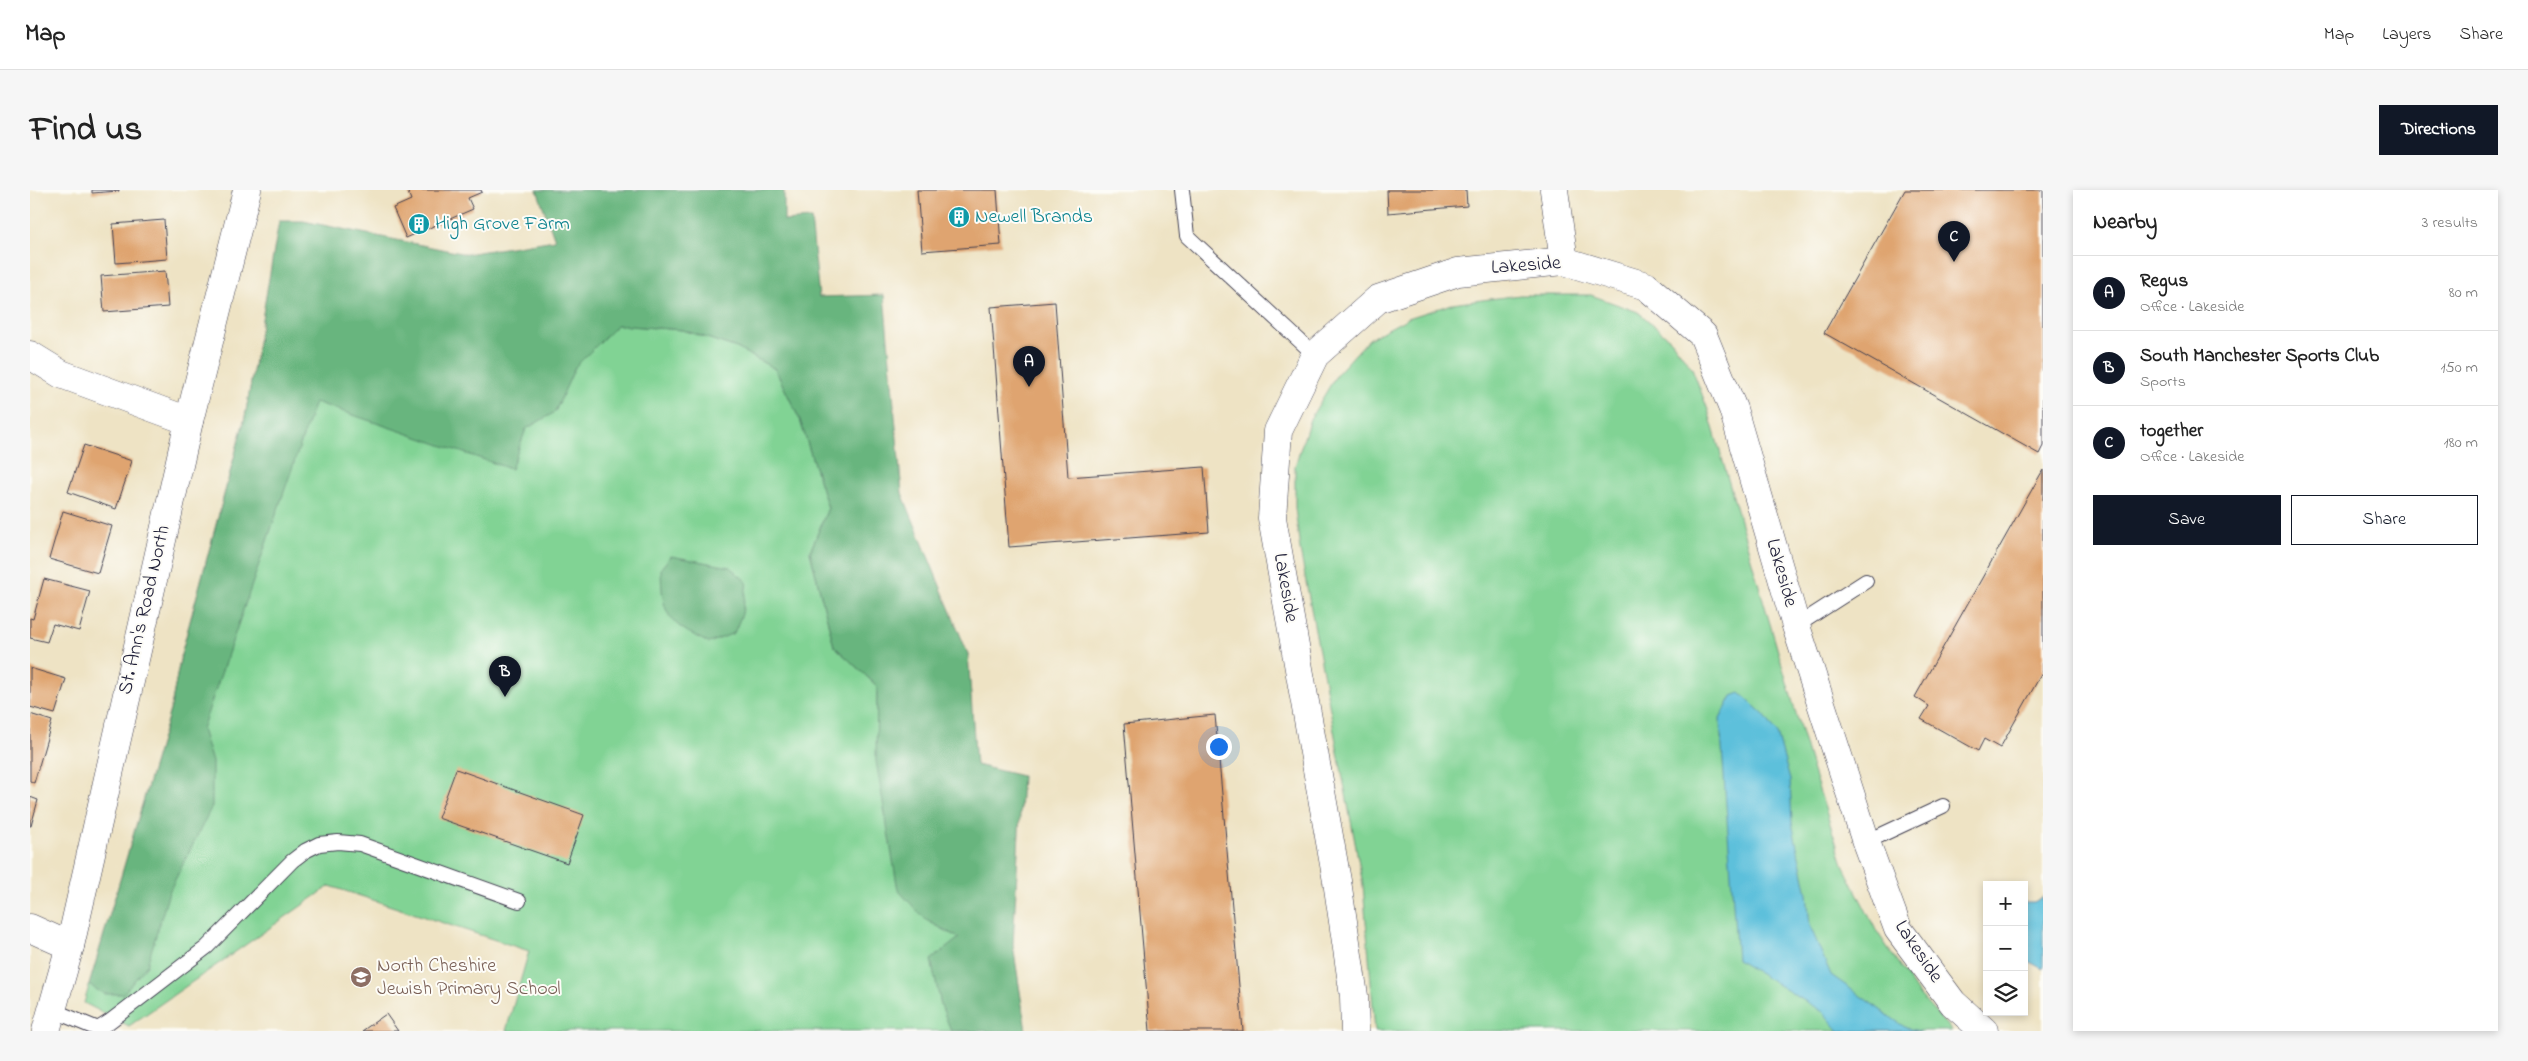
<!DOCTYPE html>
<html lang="en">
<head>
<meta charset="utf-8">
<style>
	:root { --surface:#fff; --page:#f6f6f6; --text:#222; --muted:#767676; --line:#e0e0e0; --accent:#111827 }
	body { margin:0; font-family:"Indie Flower",sans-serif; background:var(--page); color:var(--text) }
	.controls { position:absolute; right:15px; bottom:15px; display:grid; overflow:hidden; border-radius:0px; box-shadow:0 2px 8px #0003 }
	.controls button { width:45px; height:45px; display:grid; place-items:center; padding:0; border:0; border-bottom:1px solid var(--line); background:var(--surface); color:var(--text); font:25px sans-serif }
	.you { position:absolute; left:1188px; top:556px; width:18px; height:18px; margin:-12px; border:4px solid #fff; border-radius:50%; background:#1a73e8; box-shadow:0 0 0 8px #1a73e833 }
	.badge { display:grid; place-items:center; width:32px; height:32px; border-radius:50%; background:var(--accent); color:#fff; font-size:16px; font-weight:700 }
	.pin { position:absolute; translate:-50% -41px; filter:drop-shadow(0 1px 2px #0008) }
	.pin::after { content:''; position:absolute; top:26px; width:18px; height:15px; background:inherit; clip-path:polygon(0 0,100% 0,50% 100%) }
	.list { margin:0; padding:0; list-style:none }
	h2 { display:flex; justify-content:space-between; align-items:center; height:65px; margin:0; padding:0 20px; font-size:21px }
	h2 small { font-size:16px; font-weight:400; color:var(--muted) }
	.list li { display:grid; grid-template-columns:32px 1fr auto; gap:15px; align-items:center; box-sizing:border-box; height:75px; padding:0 20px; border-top:1px solid var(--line) }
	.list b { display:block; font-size:19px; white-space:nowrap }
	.list p { margin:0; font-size:16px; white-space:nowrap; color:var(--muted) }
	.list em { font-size:16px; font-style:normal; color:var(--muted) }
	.actions { display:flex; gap:10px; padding:15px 20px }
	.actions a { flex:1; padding:11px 0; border:1px solid var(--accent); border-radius:0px; text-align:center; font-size:18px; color:var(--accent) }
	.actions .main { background:var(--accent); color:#fff }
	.icon { flex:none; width:28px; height:28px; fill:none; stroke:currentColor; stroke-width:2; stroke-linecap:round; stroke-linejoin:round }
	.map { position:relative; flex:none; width:2013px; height:841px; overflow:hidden; border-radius:0px }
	header { display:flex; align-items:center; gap:30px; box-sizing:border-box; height:70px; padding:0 25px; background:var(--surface); border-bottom:1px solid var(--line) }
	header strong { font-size:24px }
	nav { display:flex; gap:28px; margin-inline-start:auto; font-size:18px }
	.intro { display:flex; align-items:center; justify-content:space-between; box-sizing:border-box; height:120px; padding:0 30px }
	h1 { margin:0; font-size:35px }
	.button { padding:12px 22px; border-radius:0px; background:var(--accent); color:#fff; font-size:18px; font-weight:700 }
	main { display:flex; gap:30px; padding:0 30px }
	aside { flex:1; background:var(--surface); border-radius:0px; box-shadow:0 2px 8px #0003 }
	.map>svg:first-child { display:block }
	.green { fill:#81d394; stroke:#527a68 }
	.forest { fill:#68b57e; stroke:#456c5c }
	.water { fill:#5dc0db; stroke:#40718b }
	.building { fill:#dfa470 }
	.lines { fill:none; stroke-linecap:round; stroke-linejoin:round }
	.lane-casing { stroke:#413f50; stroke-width:16 }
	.street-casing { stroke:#413f50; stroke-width:29 }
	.lane { stroke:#fff; stroke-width:14 }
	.street { stroke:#fff; stroke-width:28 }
	.labels { text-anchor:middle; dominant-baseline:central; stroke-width:4; stroke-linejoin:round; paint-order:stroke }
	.culture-label { font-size:20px; fill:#0d838f; stroke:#fdfcf7; text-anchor:start }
	.street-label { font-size:20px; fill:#22223b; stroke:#fdfcf7 }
	.education-label { font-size:20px; fill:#785e54; stroke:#fdfcf7; text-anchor:start }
</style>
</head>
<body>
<header>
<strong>Map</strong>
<nav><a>Map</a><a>Layers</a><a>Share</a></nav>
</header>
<div class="intro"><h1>Find us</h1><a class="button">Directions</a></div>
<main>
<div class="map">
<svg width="2013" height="841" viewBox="0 0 2013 841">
	<rect width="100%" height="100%" fill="#fdfcf7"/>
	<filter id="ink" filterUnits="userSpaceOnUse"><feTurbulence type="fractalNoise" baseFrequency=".02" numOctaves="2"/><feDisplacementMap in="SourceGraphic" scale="10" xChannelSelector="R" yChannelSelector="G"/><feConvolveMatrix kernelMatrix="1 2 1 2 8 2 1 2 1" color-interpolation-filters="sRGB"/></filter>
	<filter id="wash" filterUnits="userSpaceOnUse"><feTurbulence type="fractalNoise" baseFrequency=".0096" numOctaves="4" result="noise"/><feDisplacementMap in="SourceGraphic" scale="20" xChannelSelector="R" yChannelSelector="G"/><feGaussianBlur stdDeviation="1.12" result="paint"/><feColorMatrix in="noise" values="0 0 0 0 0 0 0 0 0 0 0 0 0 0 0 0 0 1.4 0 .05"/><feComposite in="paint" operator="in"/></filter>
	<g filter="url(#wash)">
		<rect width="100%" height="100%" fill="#eee3c4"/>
		<g class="green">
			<path d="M 1490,105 L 1561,105 L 1608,122 L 1641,150 L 1662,178 L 1678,220 L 1781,575 L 1814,677 L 1846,740 L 1889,805 L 1922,841 L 1345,841 L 1333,695 L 1270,360 L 1265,318 L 1265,276 L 1280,229 L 1307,184 L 1339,149 L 1378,128 L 1422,114 Z"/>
			<path d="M 587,135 L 653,140 L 707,158 L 745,179 L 770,230 L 798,318 L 780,362 L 804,456 L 847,496 L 847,556 L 916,741 L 930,748 L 946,841 L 476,841 L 499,761 L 300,696 L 99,836 L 54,813 L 141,517 L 151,465 L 215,227 L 224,177 L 537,194 L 545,177 Z"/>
		</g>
		<g class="forest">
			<path d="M 507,0 L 754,0 L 754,31 L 781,29 L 789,107 L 854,105 L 872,303 L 938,464 L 946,575 L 992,586 L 983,755 L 996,841 L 921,841 L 911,815 L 901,770 L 929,748 L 896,730 L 868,700 L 846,571 L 847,496 L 804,456 L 780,362 L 798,318 L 770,230 L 745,179 L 707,158 L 653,140 L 587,135 L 545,177 L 525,222 L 496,239 L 481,279 L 285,212 L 172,539 L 182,572 L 182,616 L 139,702 L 117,775 L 93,804 L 74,804 L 59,795 L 141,517 L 151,465 L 215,227 L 249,31 L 273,31 L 436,64 L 525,50 Z"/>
			<path d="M 641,366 L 700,377 L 717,392 L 712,424 L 704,443 L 679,453 C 636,432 632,426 631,378 Z"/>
		</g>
		<g class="water">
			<path d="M 1710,503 L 1734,525 L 1747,543 L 1760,590 L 1762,633 L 1777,704 L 1780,736 L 1801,785 L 1876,838 L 1890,841 L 1809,841 L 1793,822 L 1707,770 L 1690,529 L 1702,506 Z"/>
			<path d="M 2013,707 L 2013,779 L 1994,769 L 1994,712 L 2004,712 Z"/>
		</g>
		<g id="blocks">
			<g class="building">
				<path d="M 62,0 L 89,0 L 89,1 L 62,3 Z"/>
				<path d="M 377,0 L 451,0 L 452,2 L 438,8 L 443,19 L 376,48 L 363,18 L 381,10 Z"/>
				<path d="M 887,0 L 967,0 L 971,55 L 892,61 Z"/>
				<path d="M 1357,0 L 1436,0 L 1437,16 L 1358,23 Z"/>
				<path d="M 1875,0 L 2013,0 L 2013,256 L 2009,264 L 1794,143 Z"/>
				<path d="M 134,30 L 137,69 L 86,73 L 83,34 Z"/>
				<path d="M 135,81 L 138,117 L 74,122 L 71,86 Z"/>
				<path d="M 1025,112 L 1038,287 L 1174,277 L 1179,342 L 979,357 L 961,117 Z"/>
				<path d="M 54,255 L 102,271 L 86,319 L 38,302 Z"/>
				<path d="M 2013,280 L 2013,481 L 1970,558 L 1954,549 L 1948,561 L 1891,529 L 1899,516 L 1885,507 Z"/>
				<path d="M 33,321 L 82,336 L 68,383 L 19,369 Z"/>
				<path d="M 14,389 L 60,401 L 49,441 L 23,434 L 17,452 L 0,448 L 0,428 L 3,429 Z"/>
				<path d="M 0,478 L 36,489 L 25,524 L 0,517 Z"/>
				<path d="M 0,524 L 22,531 L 4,593 L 0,591 Z"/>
				<path d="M 1185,525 L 1213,841 L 1120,841 L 1094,534 Z"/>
				<path d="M 426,579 L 554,625 L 537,673 L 408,628 Z"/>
				<path d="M 0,607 L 8,610 L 1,636 L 0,636 Z"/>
				<path d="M 356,824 L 368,841 L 332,841 Z"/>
			</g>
		</g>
	</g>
	<g filter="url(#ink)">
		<use href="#blocks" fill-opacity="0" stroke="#413f50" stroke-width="1"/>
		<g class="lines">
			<g class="lane-casing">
				<g id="lane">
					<path d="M 1152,0 L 1157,46 L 1285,165"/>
					<path d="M 1766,436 L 1836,391"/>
					<path d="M 1836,652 L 1913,616"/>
					<path d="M 22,820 L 68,839 L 79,832 L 177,757 L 262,671 L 275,661 L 289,654 L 308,652 L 330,654 L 489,711"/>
				</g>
			</g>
			<g class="street-casing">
				<g id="street">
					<path d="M 1524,0 L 1534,71"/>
					<path d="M 0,165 L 31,184 L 159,231"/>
					<path d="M 0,738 L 40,756"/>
					<path d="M 16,841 L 40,756 L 159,231 L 217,0"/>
					<path d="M 1325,841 L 1324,806 L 1307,691 L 1242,328 L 1248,241 L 1285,165 L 1348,109 L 1428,82 L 1534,71 L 1616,96 L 1673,145 L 1703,219 L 1766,436 L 1836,652 L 1868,739 L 1923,813 L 1954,841"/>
				</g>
			</g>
			<use href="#lane" class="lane"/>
			<use href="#street" class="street"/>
		</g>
	</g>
	<defs>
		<g id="building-disc" transform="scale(1.125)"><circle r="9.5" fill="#0f9aa8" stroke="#fdfcf7"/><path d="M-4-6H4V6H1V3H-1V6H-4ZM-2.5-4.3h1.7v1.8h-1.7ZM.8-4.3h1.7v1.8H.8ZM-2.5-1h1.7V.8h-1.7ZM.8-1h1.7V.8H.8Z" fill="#fff"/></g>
		<g id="school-disc" transform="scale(1.125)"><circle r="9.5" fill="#8d6e63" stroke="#fdfcf7"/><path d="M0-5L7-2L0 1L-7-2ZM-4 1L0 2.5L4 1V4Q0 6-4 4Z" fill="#fff"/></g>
	</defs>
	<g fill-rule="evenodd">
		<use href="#building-disc" x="929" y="27"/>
		<use href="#building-disc" x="389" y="34"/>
		<use href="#school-disc" x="331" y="787"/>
	</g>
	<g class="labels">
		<g class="culture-label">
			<text x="945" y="27">Newell Brands</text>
			<text x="405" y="34">High Grove Farm</text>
		</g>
		<g class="street-label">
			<text transform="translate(1496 76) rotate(-4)">Lakeside</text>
			<text transform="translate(1751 383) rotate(74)">Lakeside</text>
			<text transform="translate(1255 398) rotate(80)">Lakeside</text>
			<text transform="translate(115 420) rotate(-77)">St. Ann's Road North</text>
			<text transform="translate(1888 762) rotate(56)">Lakeside</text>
		</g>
		<g class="education-label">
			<text x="347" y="776">North Cheshire<tspan x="347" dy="23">Jewish Primary School</tspan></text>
		</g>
	</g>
</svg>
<div class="controls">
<button>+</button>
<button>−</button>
<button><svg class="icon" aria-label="layers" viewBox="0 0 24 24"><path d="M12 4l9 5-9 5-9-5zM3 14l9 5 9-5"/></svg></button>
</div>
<div class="you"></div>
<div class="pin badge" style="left:999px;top:197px">A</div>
<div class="pin badge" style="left:475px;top:507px">B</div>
<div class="pin badge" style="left:1924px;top:72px">C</div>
</div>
<aside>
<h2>Nearby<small>3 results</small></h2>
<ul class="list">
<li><span class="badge">A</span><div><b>Regus</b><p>Office · Lakeside</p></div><em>80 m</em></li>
<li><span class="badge">B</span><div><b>South Manchester Sports Club</b><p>Sports</p></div><em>150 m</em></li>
<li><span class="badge">C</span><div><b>together</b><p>Office · Lakeside</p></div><em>180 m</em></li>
</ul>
<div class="actions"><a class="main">Save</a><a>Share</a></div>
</aside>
</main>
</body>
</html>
